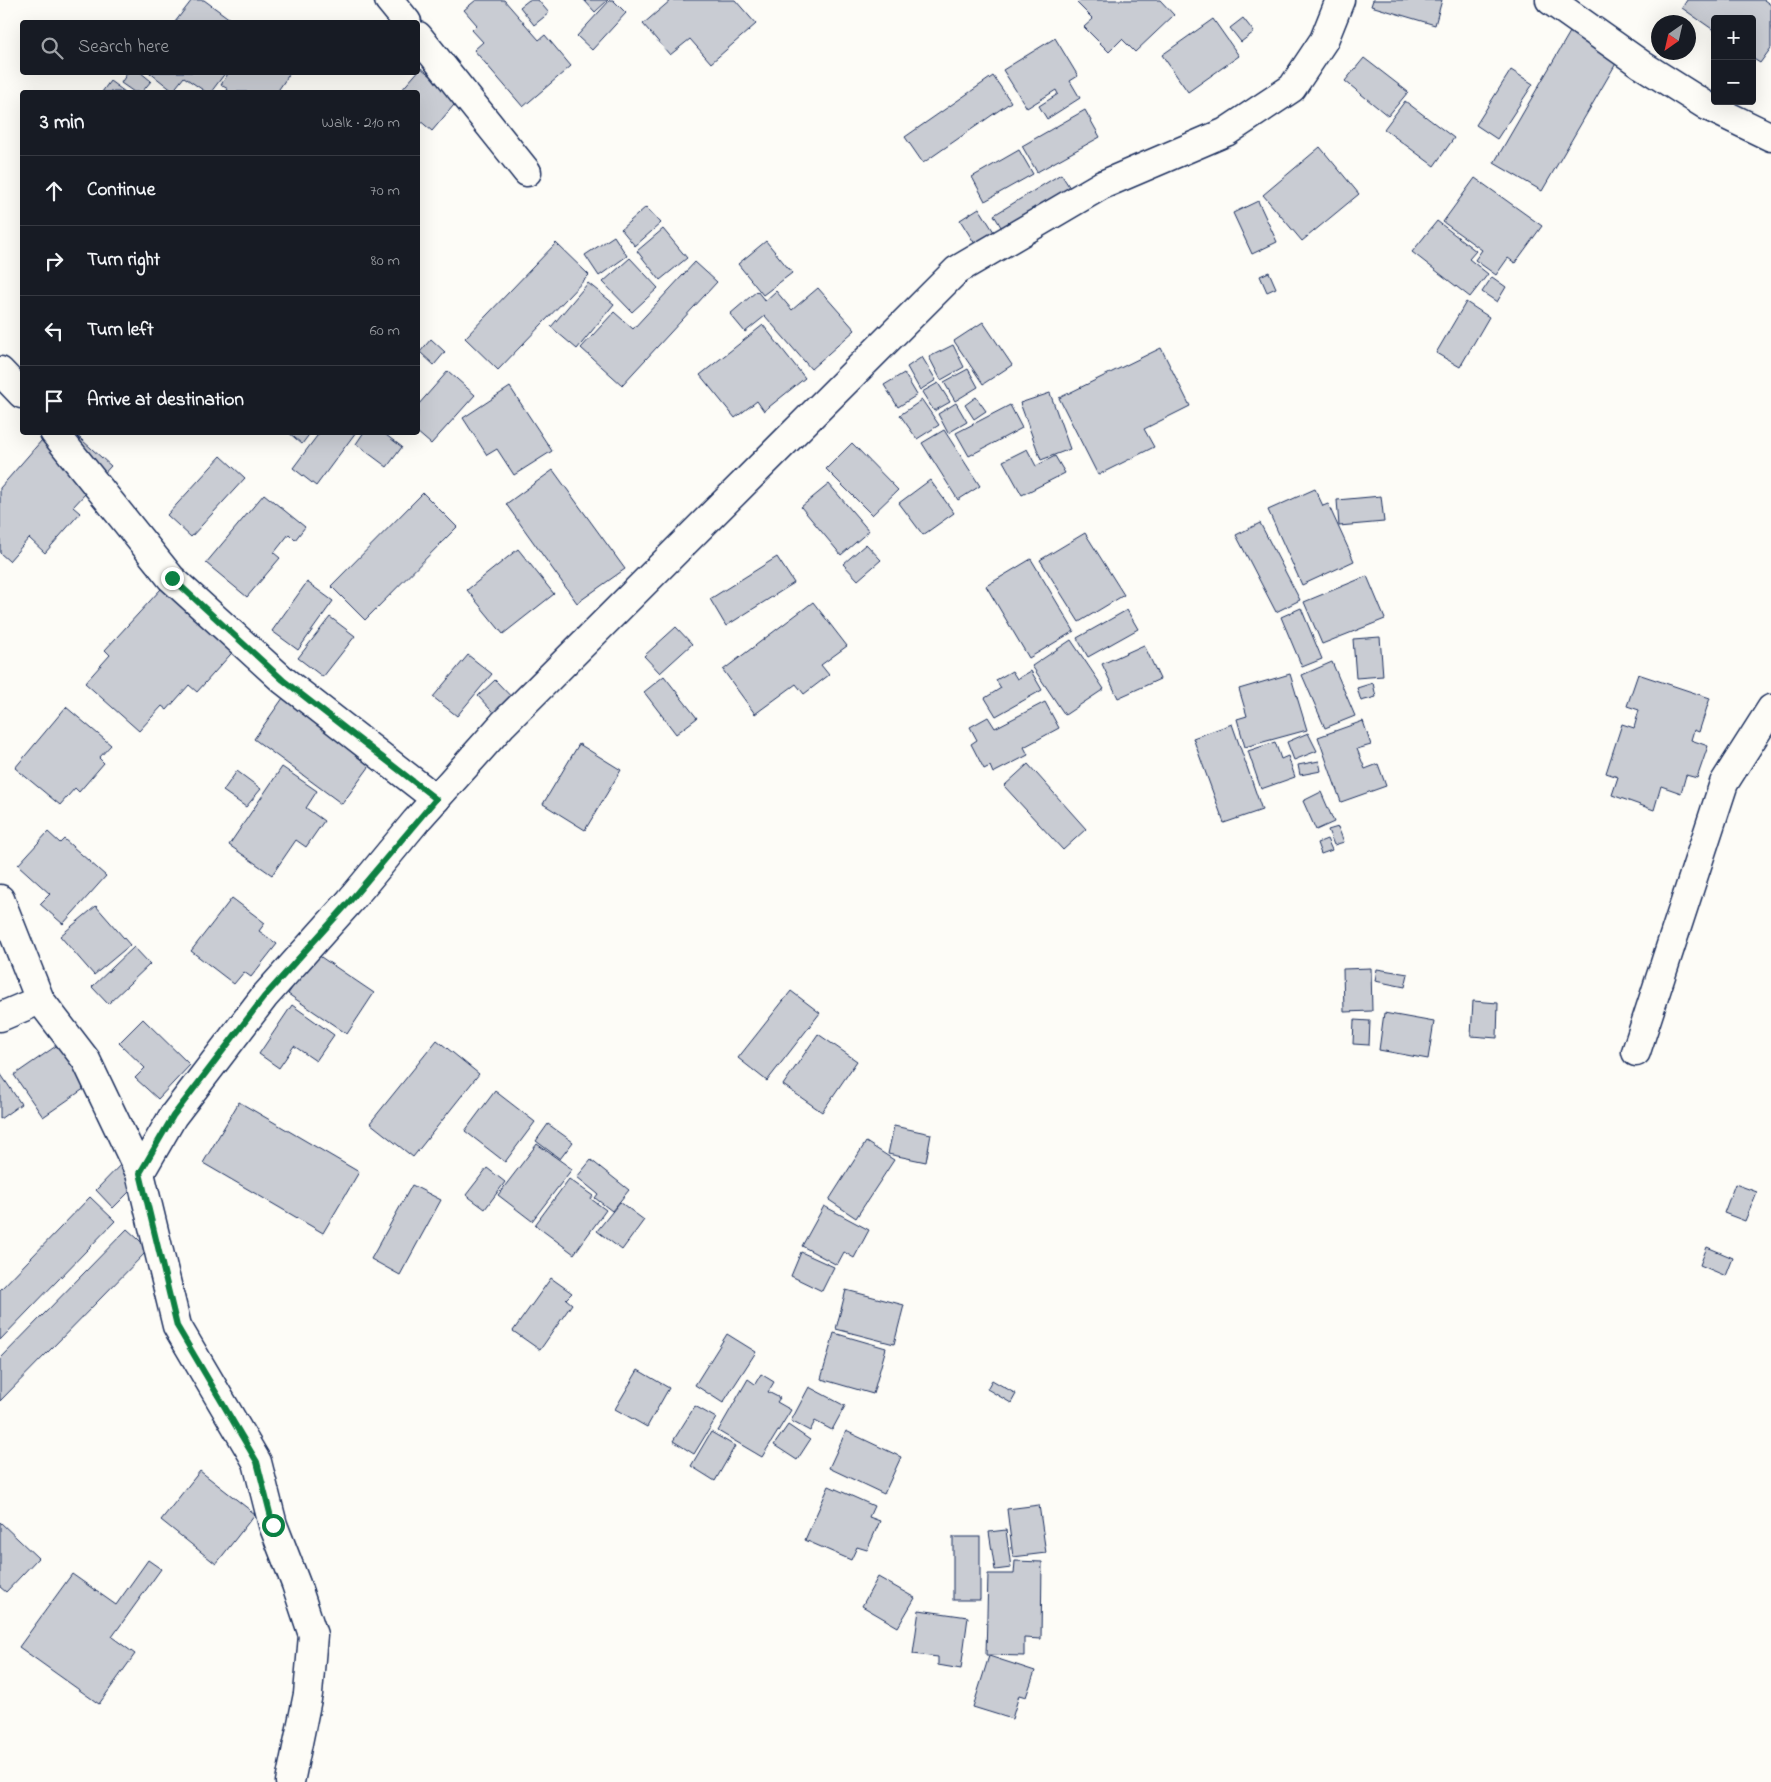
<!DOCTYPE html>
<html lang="en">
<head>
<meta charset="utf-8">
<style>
	:root { --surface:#171b24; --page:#242831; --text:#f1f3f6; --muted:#9ea1a6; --line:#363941 }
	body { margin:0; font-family:"Indie Flower",sans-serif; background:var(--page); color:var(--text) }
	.controls { position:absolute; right:15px; top:15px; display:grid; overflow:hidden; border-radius:5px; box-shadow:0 5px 20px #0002 }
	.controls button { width:45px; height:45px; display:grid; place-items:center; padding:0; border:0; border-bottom:1px solid var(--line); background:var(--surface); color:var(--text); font:25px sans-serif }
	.compass { position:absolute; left:1651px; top:15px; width:45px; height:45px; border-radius:50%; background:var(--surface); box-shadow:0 5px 20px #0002; rotate:214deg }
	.stop { position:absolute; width:15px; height:15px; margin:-11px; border:4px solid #0b8043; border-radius:50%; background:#fff }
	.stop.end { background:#0b8043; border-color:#fff; box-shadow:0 1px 5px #0008 }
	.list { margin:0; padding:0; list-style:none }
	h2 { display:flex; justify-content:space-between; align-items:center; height:65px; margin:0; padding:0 20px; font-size:21px }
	h2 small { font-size:16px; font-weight:400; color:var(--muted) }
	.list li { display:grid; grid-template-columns:32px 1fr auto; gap:15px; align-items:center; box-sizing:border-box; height:70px; padding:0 20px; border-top:1px solid var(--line) }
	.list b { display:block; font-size:19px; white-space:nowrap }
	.list em { font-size:16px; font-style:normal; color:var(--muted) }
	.icon { flex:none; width:28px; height:28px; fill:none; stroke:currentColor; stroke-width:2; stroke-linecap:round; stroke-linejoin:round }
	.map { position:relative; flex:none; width:1771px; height:1782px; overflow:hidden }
	.search { position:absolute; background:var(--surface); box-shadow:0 5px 20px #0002; left:20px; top:20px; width:400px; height:55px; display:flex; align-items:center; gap:12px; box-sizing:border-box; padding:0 18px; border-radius:5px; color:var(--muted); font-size:19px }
	.panel { position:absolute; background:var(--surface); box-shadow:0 5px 20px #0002; left:20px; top:90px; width:400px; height:345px; border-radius:5px }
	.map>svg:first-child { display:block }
	.building { fill:#c9ccd3; stroke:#1b2f5e }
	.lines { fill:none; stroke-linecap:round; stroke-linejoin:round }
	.street-casing { stroke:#1b2f5e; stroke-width:31 }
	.street { stroke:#fdfcf7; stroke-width:28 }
	.route { stroke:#0b8043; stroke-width:6 }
</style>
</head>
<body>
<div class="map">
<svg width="1771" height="1782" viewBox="0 0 1771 1782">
	<rect width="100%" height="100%" fill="#fdfcf7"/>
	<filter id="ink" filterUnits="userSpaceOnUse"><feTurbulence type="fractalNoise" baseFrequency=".02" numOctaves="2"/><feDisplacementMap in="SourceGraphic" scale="10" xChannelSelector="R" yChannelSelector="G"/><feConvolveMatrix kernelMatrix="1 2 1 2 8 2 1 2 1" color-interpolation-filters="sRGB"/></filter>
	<g filter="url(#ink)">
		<g class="building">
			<path d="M 192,0 L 204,0 L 234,22 L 175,22 Z"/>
			<path d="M 476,0 L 504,0 L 539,40 L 545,35 L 571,66 L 523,107 L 474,50 L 483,42 L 472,30 L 477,25 L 464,10 Z"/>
			<path d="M 529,0 L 538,0 L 549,13 L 534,25 L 520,7 Z"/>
			<path d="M 584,0 L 608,0 L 595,12 Z"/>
			<path d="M 610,0 L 613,0 L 626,13 L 592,50 L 577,36 Z"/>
			<path d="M 671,0 L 735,0 L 756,24 L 711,63 L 690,39 L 670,55 L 643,24 Z"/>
			<path d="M 1080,0 L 1160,0 L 1174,15 L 1135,52 L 1122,39 L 1109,52 L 1084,27 L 1093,19 L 1077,3 Z"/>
			<path d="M 1373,0 L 1442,0 L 1435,25 L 1371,6 Z"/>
			<path d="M 1687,0 L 1764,0 L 1771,5 L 1771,48 L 1760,63 L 1752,58 L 1752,19 L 1715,19 L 1715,31 L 1682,8 Z"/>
			<path d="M 1243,18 L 1254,32 L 1241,42 L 1230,28 Z"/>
			<path d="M 1213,19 L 1239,56 L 1188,92 L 1162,55 Z"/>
			<path d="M 1570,32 L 1618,60 L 1542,191 L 1494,163 Z"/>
			<path d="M 1055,38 L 1078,76 L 1070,81 L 1080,98 L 1047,119 L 1039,106 L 1058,94 L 1056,90 L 1027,108 L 1003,70 Z"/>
			<path d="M 1364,58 L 1408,92 L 1388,116 L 1345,81 Z"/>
			<path d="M 421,68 L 459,99 L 432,131 L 418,119 L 418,92 L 400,92 Z"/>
			<path d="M 1511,70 L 1533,84 L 1497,139 L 1476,125 Z"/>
			<path d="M 128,72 L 140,72 L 151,81 L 142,92 L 134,92 L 121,83 Z"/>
			<path d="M 149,72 L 226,72 L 211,92 L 206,92 L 184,77 L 173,91 Z"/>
			<path d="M 229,72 L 289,72 L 290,73 L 277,92 L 226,92 L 228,89 L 221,85 Z"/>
			<path d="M 993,76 L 1011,102 L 923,163 L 905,137 Z"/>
			<path d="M 110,81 L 125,92 L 102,92 Z"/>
			<path d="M 1405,101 L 1454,138 L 1434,166 L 1384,129 Z"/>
			<path d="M 1085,110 L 1100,137 L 1037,172 L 1022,146 Z"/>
			<path d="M 1320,147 L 1359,194 L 1302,241 L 1263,195 Z"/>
			<path d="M 1019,150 L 1033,174 L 985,201 L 972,177 Z"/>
			<path d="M 1061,174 L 1072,191 L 1004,232 L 994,215 Z"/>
			<path d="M 1475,178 L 1542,226 L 1515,263 L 1508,258 L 1496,275 L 1475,260 L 1482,250 L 1443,222 Z"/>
			<path d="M 1258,201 L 1277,242 L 1252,254 L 1233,213 Z"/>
			<path d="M 646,207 L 661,223 L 635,246 L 621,229 Z"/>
			<path d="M 979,208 L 999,240 L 980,252 L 960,220 Z"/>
			<path d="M 1437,221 L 1476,251 L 1469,259 L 1488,274 L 1470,297 L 1412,252 Z"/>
			<path d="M 663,229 L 687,258 L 660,280 L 637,251 Z"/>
			<path d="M 614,236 L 627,256 L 599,276 L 585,255 Z"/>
			<path d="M 766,241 L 792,273 L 763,295 L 738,264 Z"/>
			<path d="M 556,243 L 589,275 L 498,370 L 465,338 Z"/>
			<path d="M 630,258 L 658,288 L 632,312 L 603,282 Z"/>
			<path d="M 695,262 L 717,282 L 622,385 L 581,348 L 614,312 L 633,329 Z"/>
			<path d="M 1269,272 L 1276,288 L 1267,292 L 1260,276 Z"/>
			<path d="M 1492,277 L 1506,287 L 1497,302 L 1482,292 Z"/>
			<path d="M 588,283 L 614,304 L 577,349 L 551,327 Z"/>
			<path d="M 818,288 L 855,330 L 811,369 L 765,316 L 745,332 L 730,314 L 757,291 L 765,301 L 776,291 L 792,310 Z"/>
			<path d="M 1466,302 L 1489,317 L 1460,367 L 1436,353 Z"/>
			<path d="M 983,322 L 1012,365 L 983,384 L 954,341 Z"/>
			<path d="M 763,325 L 805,378 L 764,411 L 757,401 L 735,418 L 700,375 Z"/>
			<path d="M 431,339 L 445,352 L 434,365 L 420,352 Z"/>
			<path d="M 953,345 L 964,367 L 941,380 L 929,357 Z"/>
			<path d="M 1161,348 L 1190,406 L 1144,429 L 1154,447 L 1098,475 L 1059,398 Z"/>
			<path d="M 922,357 L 936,380 L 920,390 L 907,367 Z"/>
			<path d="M 968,369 L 978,387 L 955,401 L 944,382 Z"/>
			<path d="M 448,371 L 475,395 L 431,444 L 417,432 L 418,405 Z"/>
			<path d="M 904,373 L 917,395 L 898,407 L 884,385 Z"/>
			<path d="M 938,383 L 950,402 L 934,411 L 922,392 Z"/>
			<path d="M 510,387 L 552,451 L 514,475 L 497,449 L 487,455 L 463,418 Z"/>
			<path d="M 1050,393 L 1070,449 L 1041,460 L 1020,403 Z"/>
			<path d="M 976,397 L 986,411 L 974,419 L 965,405 Z"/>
			<path d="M 922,400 L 939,425 L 917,439 L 900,415 Z"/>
			<path d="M 956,403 L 967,422 L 948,433 L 938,414 Z"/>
			<path d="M 1010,405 L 1022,428 L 969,456 L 956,433 Z"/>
			<path d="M 944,430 L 980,486 L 958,500 L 922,443 Z"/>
			<path d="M 49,432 L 73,432 L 111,466 L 73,507 L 80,513 L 45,553 L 29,538 L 9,561 L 0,553 L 0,488 Z"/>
			<path d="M 288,432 L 311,432 L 302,444 Z"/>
			<path d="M 320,432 L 356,432 L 316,486 L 293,468 Z"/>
			<path d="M 364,432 L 382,432 L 402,447 L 387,467 L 356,444 Z"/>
			<path d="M 852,443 L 898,490 L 872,515 L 826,469 Z"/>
			<path d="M 1027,449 L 1036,466 L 1055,456 L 1065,473 L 1022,495 L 1003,461 Z"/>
			<path d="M 221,456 L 245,478 L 191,537 L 167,515 Z"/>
			<path d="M 553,470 L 625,569 L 577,603 L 506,504 Z"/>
			<path d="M 930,480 L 954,513 L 923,535 L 899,503 Z"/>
			<path d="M 829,484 L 869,531 L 841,555 L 801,507 Z"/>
			<path d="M 1315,489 L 1323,506 L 1328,504 L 1354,561 L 1302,585 L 1268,510 Z"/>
			<path d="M 423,493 L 457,527 L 365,620 L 331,586 Z"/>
			<path d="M 264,494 L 305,527 L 295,540 L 289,534 L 274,553 L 280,558 L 247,597 L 206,563 Z"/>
			<path d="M 1381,496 L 1384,522 L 1339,526 L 1337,500 Z"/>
			<path d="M 1260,523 L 1300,600 L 1276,612 L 1236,535 Z"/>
			<path d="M 1085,533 L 1124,595 L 1079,622 L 1040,560 Z"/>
			<path d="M 866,544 L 881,560 L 858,580 L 843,564 Z"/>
			<path d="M 518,549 L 554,594 L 503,634 L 467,590 Z"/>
			<path d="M 777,557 L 794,583 L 726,626 L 710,599 Z"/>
			<path d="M 1031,559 L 1074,631 L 1029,658 L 986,586 Z"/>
			<path d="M 1367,576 L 1385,619 L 1322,644 L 1304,602 Z"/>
			<path d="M 172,577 L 238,646 L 197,692 L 189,685 L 167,710 L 162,706 L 139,731 L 85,683 L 110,655 L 105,650 Z"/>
			<path d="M 307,582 L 333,601 L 298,650 L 272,631 Z"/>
			<path d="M 813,602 L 847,646 L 821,665 L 829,675 L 804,694 L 796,684 L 755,714 L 723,670 Z"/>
			<path d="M 1301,608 L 1322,659 L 1302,667 L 1281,617 Z"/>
			<path d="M 1127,610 L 1138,629 L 1088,657 L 1077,638 Z"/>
			<path d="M 330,617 L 355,636 L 323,677 L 298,658 Z"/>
			<path d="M 676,627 L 692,644 L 660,673 L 644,656 Z"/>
			<path d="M 1380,637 L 1383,676 L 1356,678 L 1353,639 Z"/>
			<path d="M 1071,640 L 1104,689 L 1065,715 L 1032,666 Z"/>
			<path d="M 1144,645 L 1160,679 L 1118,698 L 1102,664 Z"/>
			<path d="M 468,655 L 492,674 L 457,716 L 433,697 Z"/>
			<path d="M 1332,662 L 1355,716 L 1325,728 L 1302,675 Z"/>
			<path d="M 1012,671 L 1017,679 L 1031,671 L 1042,690 L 996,716 L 985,698 L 1001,688 L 996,680 Z"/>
			<path d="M 1290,674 L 1307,730 L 1245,747 L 1237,719 L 1247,716 L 1239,689 Z"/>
			<path d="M 1638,674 L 1710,698 L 1699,732 L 1694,730 L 1691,740 L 1708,746 L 1697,778 L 1686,775 L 1681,793 L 1661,786 L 1654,810 L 1612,795 L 1618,777 L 1606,773 L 1622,724 L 1634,728 L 1639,710 L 1627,706 Z"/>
			<path d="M 664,676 L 697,718 L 676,734 L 644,692 Z"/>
			<path d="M 495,680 L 519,705 L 502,722 L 478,696 Z"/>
			<path d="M 1373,683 L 1376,697 L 1361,701 L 1357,688 Z"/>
			<path d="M 283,698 L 372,763 L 342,804 L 254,739 Z"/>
			<path d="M 1045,702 L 1059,728 L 1024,747 L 1028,755 L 993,773 L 990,766 L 984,769 L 971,744 L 977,740 L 970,727 L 988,717 L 995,728 Z"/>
			<path d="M 66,707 L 111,745 L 99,758 L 104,763 L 79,792 L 75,788 L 60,805 L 15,768 Z"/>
			<path d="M 1363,721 L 1371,745 L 1357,749 L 1365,769 L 1378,764 L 1386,786 L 1341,802 L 1318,737 Z"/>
			<path d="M 1232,724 L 1262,810 L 1224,823 L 1193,738 Z"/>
			<path d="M 1308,733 L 1317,751 L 1294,760 L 1287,742 Z"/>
			<path d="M 1275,742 L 1281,759 L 1288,756 L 1295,777 L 1261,789 L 1248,751 Z"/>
			<path d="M 579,744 L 621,770 L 585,830 L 543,804 Z"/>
			<path d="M 1319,761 L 1321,771 L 1300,775 L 1298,765 Z"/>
			<path d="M 1028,764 L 1086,829 L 1063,850 L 1004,786 Z"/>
			<path d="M 282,767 L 317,791 L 306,808 L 324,821 L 306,847 L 296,840 L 272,875 L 229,845 Z"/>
			<path d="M 237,771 L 261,789 L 246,807 L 223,791 Z"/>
			<path d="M 1321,792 L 1334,822 L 1316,830 L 1303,801 Z"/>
			<path d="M 1338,827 L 1344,842 L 1334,845 L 1328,830 Z"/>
			<path d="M 48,832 L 60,843 L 64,839 L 106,876 L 63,924 L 40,904 L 50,894 L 18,865 Z"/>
			<path d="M 1327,839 L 1332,850 L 1321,854 L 1317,843 Z"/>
			<path d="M 232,898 L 265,923 L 259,931 L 277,944 L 251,977 L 244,972 L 234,984 L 191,951 Z"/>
			<path d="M 96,906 L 130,945 L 94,975 L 60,936 Z"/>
			<path d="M 134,947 L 150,964 L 108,1004 L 92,987 Z"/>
			<path d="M 315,953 L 374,993 L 347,1034 L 288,994 Z"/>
			<path d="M 1371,968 L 1372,1011 L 1344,1012 L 1343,969 Z"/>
			<path d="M 1377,969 L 1408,974 L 1405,987 L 1375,981 Z"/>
			<path d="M 791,991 L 820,1013 L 767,1081 L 738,1058 Z"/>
			<path d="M 1473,1001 L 1498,1003 L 1497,1038 L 1471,1036 Z"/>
			<path d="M 292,1005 L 334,1035 L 316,1061 L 294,1046 L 279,1068 L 259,1054 Z"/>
			<path d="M 1384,1013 L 1434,1022 L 1428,1059 L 1379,1050 Z"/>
			<path d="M 143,1019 L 190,1065 L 158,1099 L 135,1078 L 145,1068 L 119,1043 Z"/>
			<path d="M 1354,1020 L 1370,1021 L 1369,1045 L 1353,1044 Z"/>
			<path d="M 818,1034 L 857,1061 L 822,1112 L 783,1085 Z"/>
			<path d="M 437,1040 L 479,1074 L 413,1157 L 370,1123 Z"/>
			<path d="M 59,1044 L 88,1086 L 43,1117 L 14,1075 Z"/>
			<path d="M 0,1073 L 21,1104 L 0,1119 Z"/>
			<path d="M 495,1091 L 535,1122 L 505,1162 L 465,1131 Z"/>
			<path d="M 239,1102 L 359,1172 L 323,1233 L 203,1163 Z"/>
			<path d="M 548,1124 L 573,1142 L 560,1159 L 536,1141 Z"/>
			<path d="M 894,1126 L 931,1134 L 926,1162 L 888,1154 Z"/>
			<path d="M 866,1142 L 894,1160 L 856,1218 L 829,1200 Z"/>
			<path d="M 537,1144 L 572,1169 L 532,1221 L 498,1195 Z"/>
			<path d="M 125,1160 L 137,1184 L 113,1208 L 96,1190 Z"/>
			<path d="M 591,1160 L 629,1190 L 612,1211 L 595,1198 L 598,1194 L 577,1177 Z"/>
			<path d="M 487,1168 L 505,1182 L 485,1209 L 466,1195 Z"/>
			<path d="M 569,1179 L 593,1196 L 591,1199 L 606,1210 L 574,1254 L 535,1225 Z"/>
			<path d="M 1735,1184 L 1757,1192 L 1745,1221 L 1724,1213 Z"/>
			<path d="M 412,1185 L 441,1200 L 400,1275 L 371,1259 Z"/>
			<path d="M 90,1197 L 115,1221 L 0,1340 L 0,1290 Z"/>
			<path d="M 620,1202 L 644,1220 L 622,1250 L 597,1231 Z"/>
			<path d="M 824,1206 L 869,1230 L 854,1258 L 844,1252 L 837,1265 L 802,1246 Z"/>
			<path d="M 127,1229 L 149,1249 L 0,1401 L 0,1359 Z"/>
			<path d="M 1707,1247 L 1733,1258 L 1726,1276 L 1700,1265 Z"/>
			<path d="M 801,1252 L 834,1267 L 822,1291 L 791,1276 Z"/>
			<path d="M 551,1278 L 572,1293 L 566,1299 L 572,1304 L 540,1350 L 513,1331 Z"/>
			<path d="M 846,1290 L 904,1305 L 894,1344 L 836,1329 Z"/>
			<path d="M 834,1333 L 886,1348 L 873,1394 L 821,1379 Z"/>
			<path d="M 727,1334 L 756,1352 L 723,1403 L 695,1385 Z"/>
			<path d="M 638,1370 L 669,1388 L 647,1427 L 615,1409 Z"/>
			<path d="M 761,1374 L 774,1382 L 768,1392 L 780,1398 L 777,1402 L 791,1410 L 762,1457 L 718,1431 L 748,1379 L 755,1384 Z"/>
			<path d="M 992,1380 L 1016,1394 L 1011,1403 L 987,1389 Z"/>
			<path d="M 809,1387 L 845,1406 L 832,1430 L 815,1421 L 810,1431 L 791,1421 Z"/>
			<path d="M 695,1406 L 716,1418 L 694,1454 L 673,1441 Z"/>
			<path d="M 788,1425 L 810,1440 L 797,1460 L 774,1445 Z"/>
			<path d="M 846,1431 L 901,1457 L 884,1494 L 829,1468 Z"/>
			<path d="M 711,1432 L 735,1446 L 715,1481 L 691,1466 Z"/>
			<path d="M 200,1471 L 255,1514 L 216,1564 L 161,1520 Z"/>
			<path d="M 829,1486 L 874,1506 L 869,1517 L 880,1521 L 867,1550 L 857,1547 L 851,1560 L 805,1540 Z"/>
			<path d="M 1039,1505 L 1046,1553 L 1013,1557 L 1007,1509 Z"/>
			<path d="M 0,1522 L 38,1558 L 6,1592 L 0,1587 Z"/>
			<path d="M 1006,1530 L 1011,1568 L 995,1570 L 989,1532 Z"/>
			<rect x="953" y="1537" width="27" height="63"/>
			<path d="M 148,1560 L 161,1569 L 112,1637 L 135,1654 L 99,1704 L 19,1647 L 72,1574 L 116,1605 Z"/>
			<path d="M 1015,1561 L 1042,1562 L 1041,1639 L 1024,1638 L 1024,1656 L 986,1655 L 988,1574 L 1014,1574 Z"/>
			<path d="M 878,1577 L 915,1598 L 898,1627 L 862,1606 Z"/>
			<path d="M 919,1610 L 968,1617 L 961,1669 L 938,1665 L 938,1657 L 913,1654 Z"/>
			<path d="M 989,1656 L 1035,1671 L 1026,1697 L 1019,1695 L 1012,1719 L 973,1707 Z"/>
		</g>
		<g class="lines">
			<g class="street-casing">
				<g id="street">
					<path d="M 389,0 L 407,22"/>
					<path d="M 1550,0 L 1642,65 L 1707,106 L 1771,137"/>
					<path d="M 418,36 L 527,172"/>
					<path d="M 0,371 L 22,394"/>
					<path d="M 54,432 L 171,578 L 283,680 L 436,799"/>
					<path d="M 0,899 L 40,1000 L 86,1060 L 140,1173 L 177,1326 L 257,1462 L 273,1525 L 296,1584 L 313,1635 L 308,1694 L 290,1782"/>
					<path d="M 0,1017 L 40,1000"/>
					<path d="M 1636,1052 L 1724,783 L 1771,709"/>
					<path d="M 140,1173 L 173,1116 L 264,997 L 350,901 L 416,821 L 503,724 L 957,270 L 1102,185 L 1226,132 L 1292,88 L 1324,40 L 1340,0"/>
				</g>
			</g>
			<use href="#street" class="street"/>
		</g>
	</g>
	<g class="lines" filter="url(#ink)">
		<path class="route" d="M 172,578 L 283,680 L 436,799 L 350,901 L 264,997 L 173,1116 L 140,1173 L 177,1326 L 257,1462 L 273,1525"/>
	</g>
</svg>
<div class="controls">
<button>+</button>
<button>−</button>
</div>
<svg class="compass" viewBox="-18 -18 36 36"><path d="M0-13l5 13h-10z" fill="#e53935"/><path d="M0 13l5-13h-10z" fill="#9ea1a6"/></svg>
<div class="stop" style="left:273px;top:1525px"></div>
<div class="stop end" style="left:172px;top:578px"></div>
<div class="search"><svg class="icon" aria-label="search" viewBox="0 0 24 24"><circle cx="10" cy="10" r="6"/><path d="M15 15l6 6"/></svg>Search here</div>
<section class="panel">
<h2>3 min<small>Walk · 210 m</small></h2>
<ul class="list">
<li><svg class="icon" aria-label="ahead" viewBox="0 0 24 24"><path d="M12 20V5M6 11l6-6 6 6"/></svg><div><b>Continue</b></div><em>70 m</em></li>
<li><svg class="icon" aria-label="right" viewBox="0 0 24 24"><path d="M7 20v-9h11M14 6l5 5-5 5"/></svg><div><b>Turn right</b></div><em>80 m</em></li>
<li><svg class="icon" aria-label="left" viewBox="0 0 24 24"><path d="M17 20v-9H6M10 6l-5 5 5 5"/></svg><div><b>Turn left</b></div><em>60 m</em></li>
<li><svg class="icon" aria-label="arrive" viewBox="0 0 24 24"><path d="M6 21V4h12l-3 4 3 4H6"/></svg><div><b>Arrive at destination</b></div></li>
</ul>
</section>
</div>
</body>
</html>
